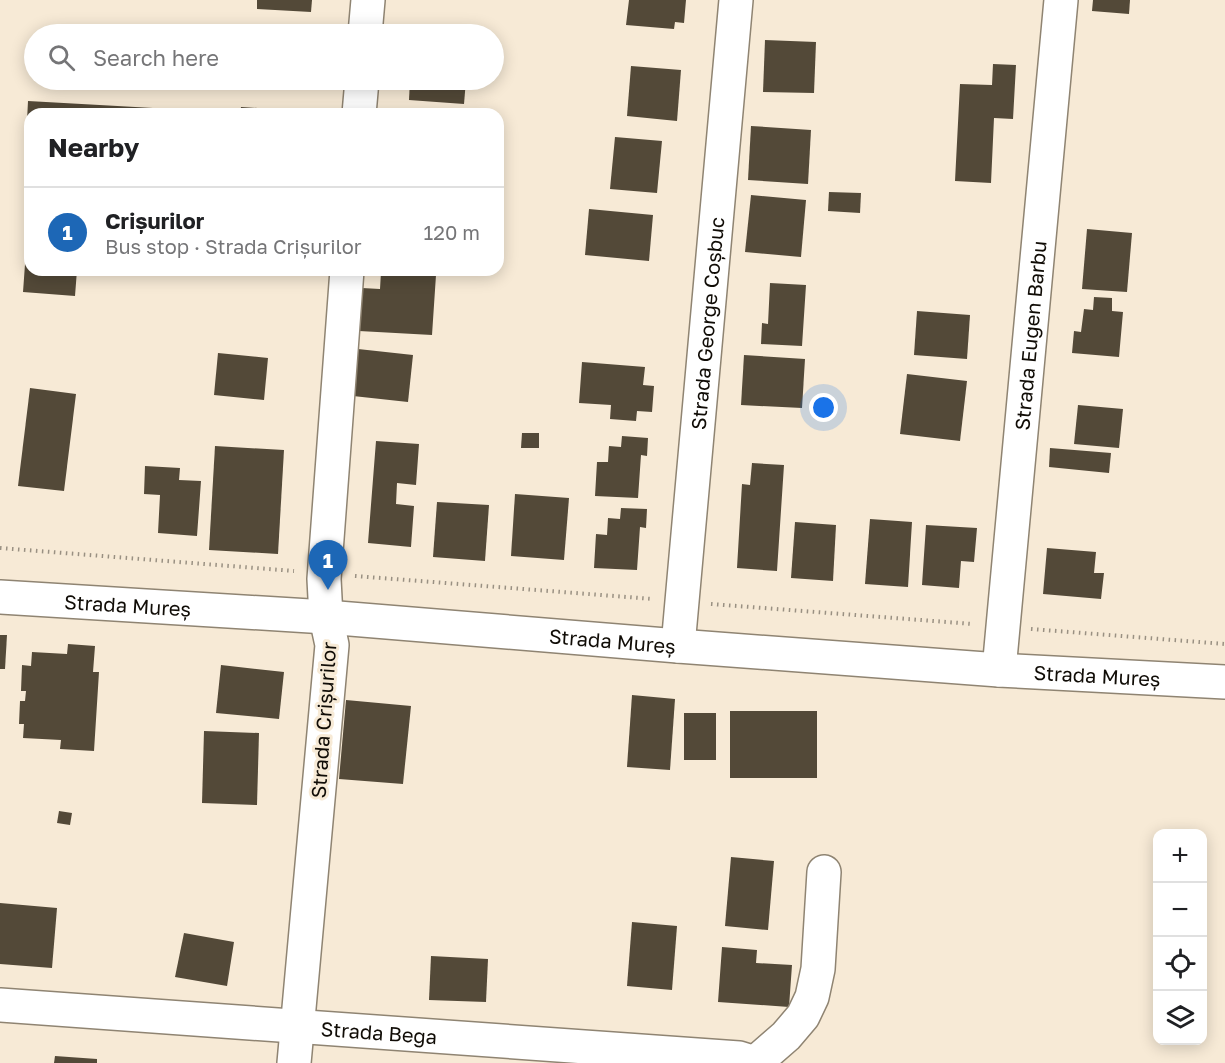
<!DOCTYPE html>
<html lang="en">
<head>
<meta charset="utf-8">
<style>
	:root { --surface:#fff; --page:#f2f2f2; --text:#202124; --muted:#757577; --line:#e0e0e0; --accent:#1d67b6 }
	body { margin:0; font-family:"Golos Text",sans-serif; background:var(--page); color:var(--text) }
	.controls { position:absolute; right:18px; bottom:18px; display:grid; overflow:hidden; border-radius:12px; box-shadow:0 3px 15px #0003 }
	.controls button { width:54px; height:54px; display:grid; place-items:center; padding:0; border:0; border-bottom:2px solid var(--line); background:var(--surface); color:var(--text); font:30px sans-serif }
	.you { position:absolute; left:824px; top:408px; width:21px; height:21px; margin:-15px; border:4px solid #fff; border-radius:50%; background:#1a73e8; box-shadow:0 0 0 9px #1a73e833 }
	.badge { display:grid; place-items:center; width:39px; height:39px; border-radius:50%; background:var(--accent); color:#fff; font-size:20px; font-weight:700 }
	.pin { position:absolute; translate:-50% -50px; filter:drop-shadow(0 2px 3px #0008) }
	.pin::after { content:''; position:absolute; top:32px; width:21px; height:18px; background:inherit; clip-path:polygon(0 0,100% 0,50% 100%) }
	.list { margin:0; padding:0; list-style:none }
	h2 { display:flex; justify-content:space-between; align-items:center; height:78px; margin:0; padding:0 24px; font-size:26px }
	h2 small { font-size:20px; font-weight:400; color:var(--muted) }
	.list li { display:grid; grid-template-columns:39px 1fr auto; gap:18px; align-items:center; box-sizing:border-box; height:90px; padding:0 24px; border-top:2px solid var(--line) }
	.list b { display:block; font-size:22px; white-space:nowrap }
	.list p { margin:0; font-size:20px; white-space:nowrap; color:var(--muted) }
	.list em { font-size:20px; font-style:normal; color:var(--muted) }
	.icon { flex:none; width:33px; height:33px; fill:none; stroke:currentColor; stroke-width:2; stroke-linecap:round; stroke-linejoin:round }
	.map { position:relative; flex:none; width:1225px; height:1063px; overflow:hidden }
	.search { position:absolute; background:var(--surface); box-shadow:0 3px 15px #0003; left:24px; top:24px; width:480px; height:66px; display:flex; align-items:center; gap:15px; box-sizing:border-box; padding:0 21px; border-radius:33px; color:var(--muted); font-size:22px }
	.panel { position:absolute; background:var(--surface); box-shadow:0 3px 15px #0003; left:24px; top:108px; width:480px; height:168px; border-radius:18px }
	.map>svg:first-child { display:block }
	.building { fill:#534938 }
	.lines { fill:none; stroke-linecap:round; stroke-linejoin:round }
	.minor-casing { stroke:#8f8472; stroke-width:36 }
	.path { stroke:#999082; stroke-width:4; stroke-dasharray:1.5 4.5; stroke-linecap:butt }
	.minor { stroke:#fff; stroke-width:33 }
	.labels { text-anchor:middle; dominant-baseline:central; stroke-width:6; stroke-linejoin:round; paint-order:stroke }
	.street-label { font-size:20px; fill:#100c06; stroke:#f7ead6 }
</style>
</head>
<body>
<div class="map">
<svg width="1225" height="1063" viewBox="0 0 1225 1063">
	<rect width="100%" height="100%" fill="#f7ead6"/>
	<g class="building">
		<path d="M 257,0 L 312,0 L 311,12 L 257,9 Z"/>
		<path d="M 629,0 L 686,0 L 684,23 L 675,22 L 674,29 L 626,25 Z"/>
		<path d="M 1093,0 L 1130,0 L 1129,14 L 1092,11 Z"/>
		<path d="M 765,40 L 816,42 L 814,93 L 763,92 Z"/>
		<path d="M 993,64 L 1016,65 L 1013,119 L 994,118 L 991,183 L 955,181 L 960,84 L 992,85 Z"/>
		<path d="M 631,66 L 681,70 L 677,121 L 627,116 Z"/>
		<path d="M 410,80 L 466,80 L 464,104 L 409,100 Z"/>
		<path d="M 28,101 L 153,108 L 152,114 L 30,114 L 30,141 L 26,141 Z"/>
		<path d="M 241,107 L 305,111 L 305,114 L 240,114 Z"/>
		<path d="M 751,126 L 811,130 L 808,184 L 748,180 Z"/>
		<path d="M 615,137 L 662,141 L 657,193 L 610,189 Z"/>
		<path d="M 829,192 L 861,193 L 860,213 L 828,211 Z"/>
		<path d="M 751,195 L 806,200 L 801,257 L 745,252 Z"/>
		<path d="M 589,209 L 653,215 L 649,261 L 585,255 Z"/>
		<path d="M 28,223 L 30,223 L 30,270 L 77,270 L 75,296 L 23,292 Z"/>
		<path d="M 1087,229 L 1132,233 L 1127,292 L 1082,289 Z"/>
		<path d="M 381,272 L 436,275 L 432,335 L 359,331 L 362,288 L 380,289 Z"/>
		<path d="M 770,283 L 806,285 L 802,346 L 761,344 L 762,323 L 768,324 Z"/>
		<path d="M 1094,297 L 1112,298 L 1112,311 L 1123,312 L 1119,357 L 1072,353 L 1074,331 L 1081,332 L 1084,309 L 1093,310 Z"/>
		<path d="M 917,311 L 970,315 L 967,359 L 914,355 Z"/>
		<path d="M 358,349 L 413,355 L 408,402 L 353,396 Z"/>
		<path d="M 218,353 L 268,358 L 264,400 L 214,395 Z"/>
		<path d="M 744,355 L 805,359 L 802,408 L 741,405 Z"/>
		<path d="M 582,362 L 645,367 L 643,385 L 654,386 L 652,412 L 637,411 L 636,421 L 610,419 L 611,405 L 579,403 Z"/>
		<path d="M 907,374 L 967,381 L 960,441 L 900,434 Z"/>
		<path d="M 30,388 L 76,394 L 64,491 L 18,486 Z"/>
		<path d="M 1078,405 L 1123,409 L 1119,448 L 1074,444 Z"/>
		<path d="M 522,433 L 539,433 L 539,448 L 521,448 Z"/>
		<path d="M 622,436 L 648,438 L 647,456 L 641,455 L 638,498 L 595,496 L 597,462 L 608,462 L 609,446 L 621,447 Z"/>
		<path d="M 376,441 L 419,444 L 416,485 L 397,483 L 396,504 L 414,506 L 411,547 L 368,543 Z"/>
		<path d="M 215,446 L 284,450 L 278,554 L 209,550 Z"/>
		<path d="M 1050,448 L 1111,453 L 1109,473 L 1049,467 Z"/>
		<path d="M 752,463 L 784,465 L 777,571 L 737,568 L 742,484 L 750,485 Z"/>
		<path d="M 145,466 L 180,468 L 179,480 L 201,481 L 197,536 L 158,533 L 160,495 L 144,494 Z"/>
		<path d="M 515,494 L 569,498 L 564,560 L 511,556 Z"/>
		<path d="M 437,502 L 489,505 L 485,561 L 433,557 Z"/>
		<path d="M 621,508 L 647,509 L 646,528 L 640,527 L 637,570 L 594,568 L 596,534 L 607,535 L 608,518 L 620,519 Z"/>
		<path d="M 870,519 L 912,522 L 908,587 L 865,584 Z"/>
		<path d="M 795,522 L 836,525 L 833,581 L 791,578 Z"/>
		<path d="M 926,525 L 977,528 L 974,562 L 961,561 L 959,588 L 922,585 Z"/>
		<path d="M 1047,548 L 1096,552 L 1094,573 L 1104,573 L 1101,599 L 1043,594 Z"/>
		<path d="M 0,635 L 7,635 L 5,669 L 0,669 Z"/>
		<path d="M 68,644 L 95,646 L 93,672 L 99,672 L 94,751 L 60,749 L 61,740 L 23,738 L 24,724 L 19,724 L 20,701 L 25,701 L 26,691 L 21,691 L 22,665 L 31,666 L 32,652 L 67,654 Z"/>
		<path d="M 221,665 L 284,672 L 279,719 L 216,713 Z"/>
		<path d="M 632,695 L 675,699 L 670,770 L 627,767 Z"/>
		<path d="M 346,700 L 411,706 L 403,784 L 339,779 Z"/>
		<rect x="730" y="711" width="87" height="67"/>
		<rect x="684" y="713" width="32" height="47"/>
		<path d="M 204,731 L 259,733 L 257,805 L 202,803 Z"/>
		<path d="M 59,811 L 72,813 L 70,825 L 57,823 Z"/>
		<path d="M 731,857 L 774,861 L 768,930 L 725,926 Z"/>
		<path d="M 0,903 L 57,908 L 52,968 L 0,964 Z"/>
		<path d="M 632,922 L 677,926 L 672,990 L 627,986 Z"/>
		<path d="M 184,933 L 234,942 L 227,986 L 175,977 Z"/>
		<path d="M 722,947 L 757,950 L 756,963 L 792,965 L 789,1007 L 718,1002 Z"/>
		<path d="M 431,956 L 488,959 L 486,1002 L 429,1000 Z"/>
		<path d="M 55,1056 L 97,1059 L 97,1063 L 54,1063 Z"/>
	</g>
	<g class="lines">
		<g class="minor-casing">
			<g id="minor">
				<path d="M 365,34 L 368,0"/>
				<path d="M 359,114 L 362,80"/>
				<path id="s1" d="M 0,597 L 326,617 L 678,646 L 999,670 L 1225,682"/>
				<path id="s2" d="M 678,646 L 736,0"/>
				<path id="s3" d="M 999,670 L 1061,0"/>
				<path id="s4" d="M 0,1005 L 739,1058 L 755,1063"/>
				<path d="M 294,1063 L 332,645 L 326,617 L 324,579 L 347,270"/>
				<path d="M 755,1063 L 786,1036 L 803,1016 L 812,997 L 818,969 L 824,872"/>
			</g>
		</g>
		<g class="path">
			<path d="M 0,548 L 294,571"/>
			<path d="M 355,576 L 653,599"/>
			<path d="M 711,604 L 973,624"/>
			<path d="M 1031,629 L 1225,644"/>
		</g>
		<use href="#minor" class="minor"/>
	</g>
	<g class="labels">
		<g class="street-label">
			<text stroke="none"><textPath href="#s2" startOffset="324">Strada George Coșbuc</textPath></text>
			<text stroke="none"><textPath href="#s3" startOffset="336">Strada Eugen Barbu</textPath></text>
			<text stroke="none"><textPath href="#s1" startOffset="128">Strada Mureș</textPath></text>
			<text stroke="none"><textPath href="#s1" startOffset="614">Strada Mureș</textPath></text>
			<text stroke="none"><textPath href="#s1" startOffset="1100">Strada Mureș</textPath></text>
			<text transform="translate(323 720) rotate(-86)">Strada Crișurilor</text>
			<text stroke="none"><textPath href="#s4" startOffset="380">Strada Bega</textPath></text>
		</g>
	</g>
</svg>
<div class="controls">
<button>+</button>
<button>−</button>
<button><svg class="icon" aria-label="locate" viewBox="0 0 24 24"><circle cx="12" cy="12" r="6"/><path d="M12 2v4M12 18v4M2 12h4M18 12h4"/></svg></button>
<button><svg class="icon" aria-label="layers" viewBox="0 0 24 24"><path d="M12 4l9 5-9 5-9-5zM3 14l9 5 9-5"/></svg></button>
</div>
<div class="you"></div>
<div class="pin badge" style="left:328px;top:590px">1</div>
<div class="search"><svg class="icon" aria-label="search" viewBox="0 0 24 24"><circle cx="10" cy="10" r="6"/><path d="M15 15l6 6"/></svg>Search here</div>
<section class="panel">
<h2>Nearby<small></small></h2>
<ul class="list">
<li><span class="badge">1</span><div><b>Crișurilor</b><p>Bus stop · Strada Crișurilor</p></div><em>120 m</em></li>
</ul>
</section>
</div>
</body>
</html>
